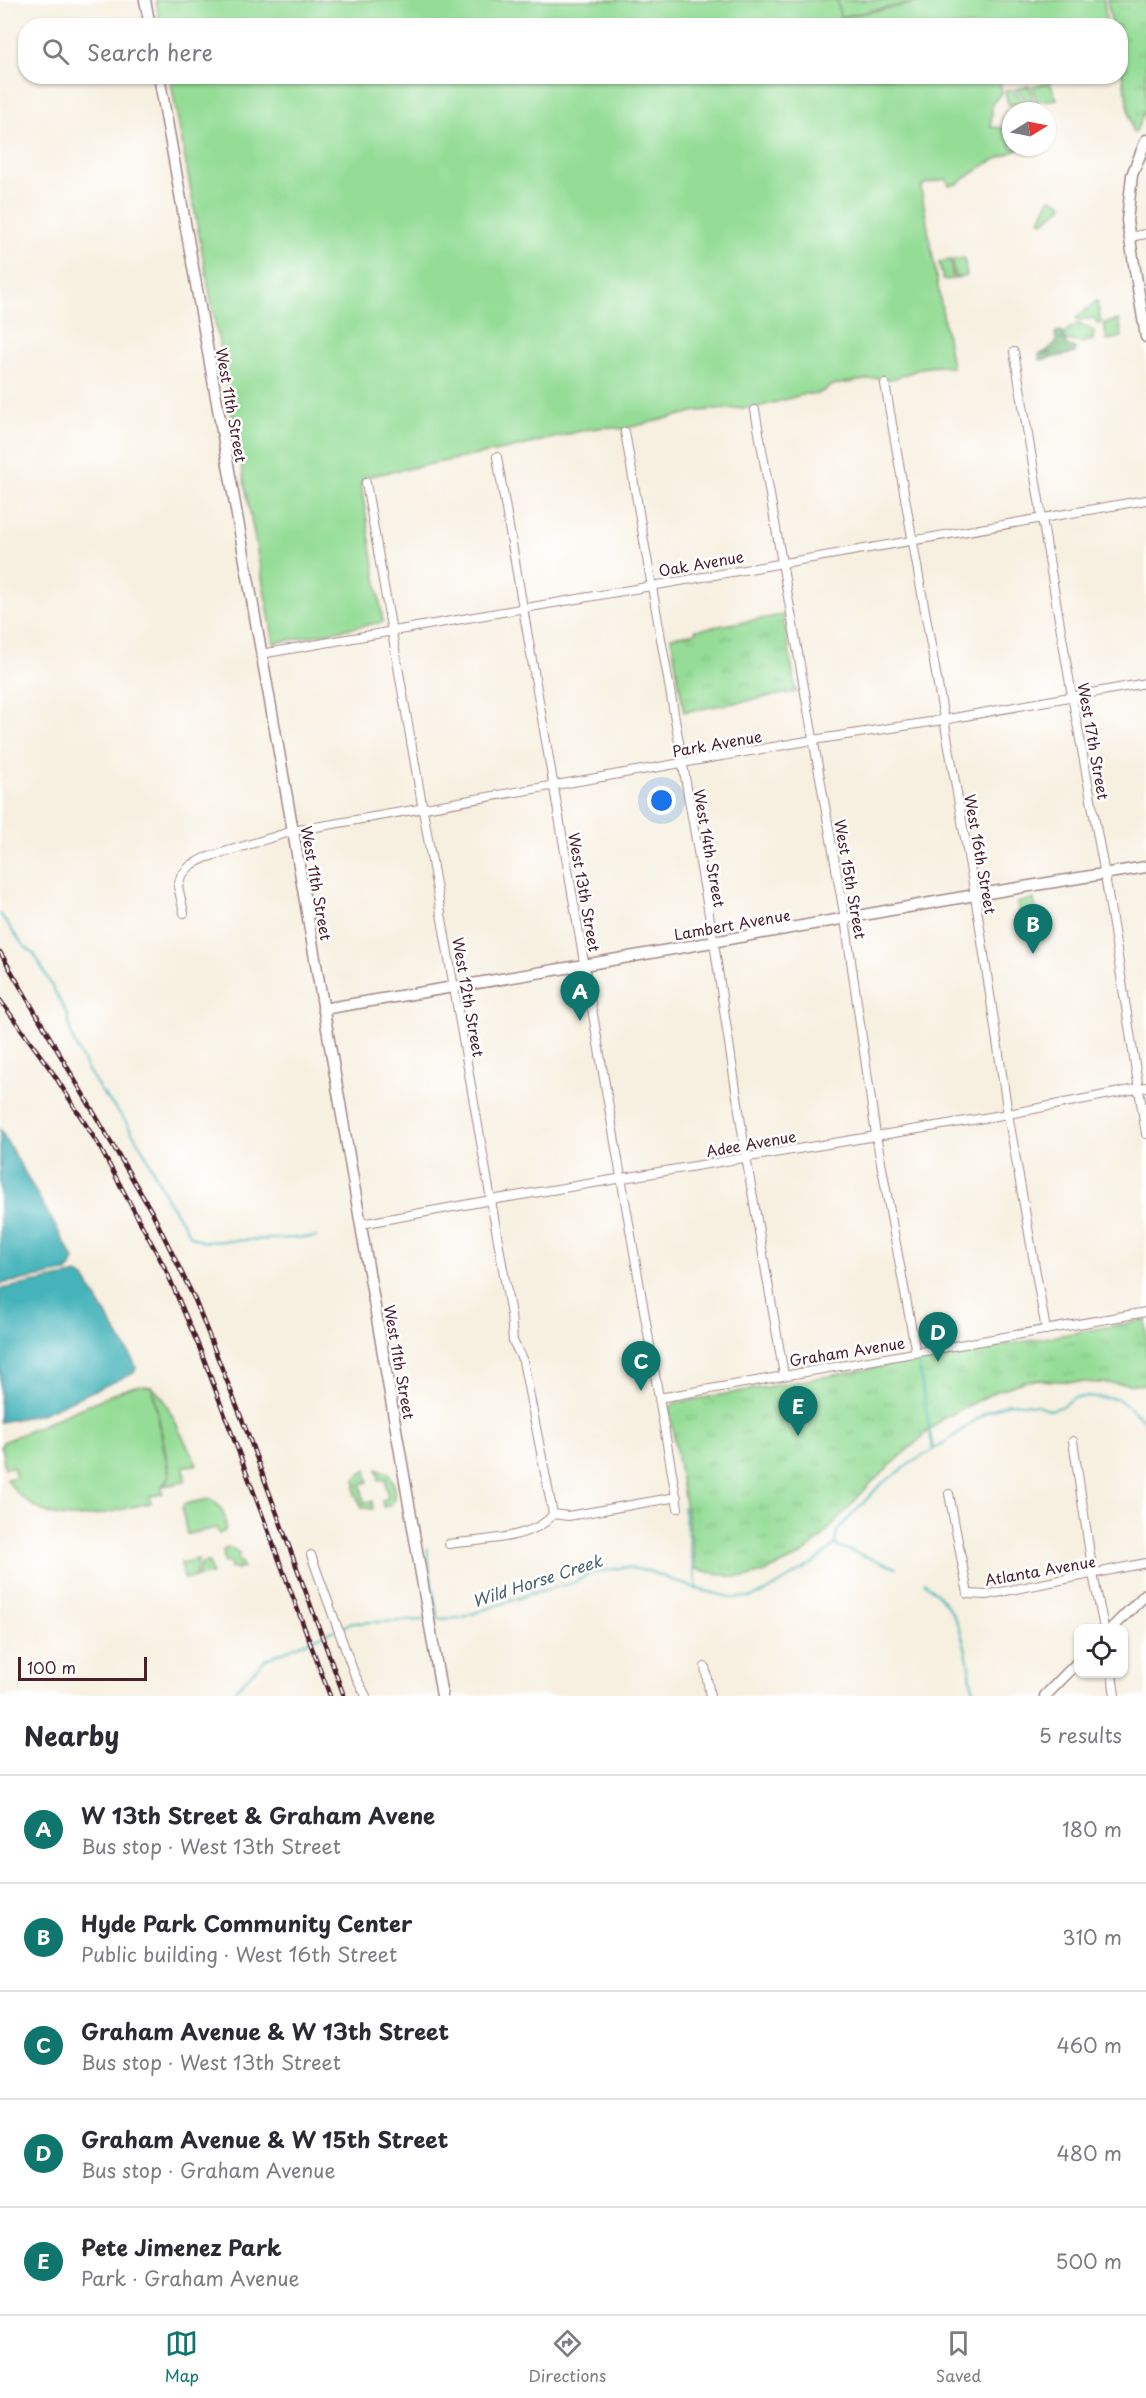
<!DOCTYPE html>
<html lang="en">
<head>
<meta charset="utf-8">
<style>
	:root { --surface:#fff; --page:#f7f7f7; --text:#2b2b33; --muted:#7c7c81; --line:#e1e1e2; --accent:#0f766e }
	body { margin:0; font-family:"Playpen Sans",sans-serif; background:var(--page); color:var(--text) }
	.controls { position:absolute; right:18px; bottom:18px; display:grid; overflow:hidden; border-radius:12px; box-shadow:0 2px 4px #0004 }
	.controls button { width:54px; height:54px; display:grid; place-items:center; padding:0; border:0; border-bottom:2px solid var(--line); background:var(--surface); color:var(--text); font:30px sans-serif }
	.compass { position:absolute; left:1002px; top:102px; width:54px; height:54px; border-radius:50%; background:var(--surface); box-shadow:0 2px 4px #0004; rotate:80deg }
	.scale { position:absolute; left:18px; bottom:15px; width:129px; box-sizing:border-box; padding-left:6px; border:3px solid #4a1f2b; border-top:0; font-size:16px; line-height:21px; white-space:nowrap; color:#4a1f2b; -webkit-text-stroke:4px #fff; paint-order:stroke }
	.you { position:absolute; left:662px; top:801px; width:21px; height:21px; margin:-15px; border:4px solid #fff; border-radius:50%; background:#1a73e8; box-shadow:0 0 0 9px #1a73e833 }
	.badge { display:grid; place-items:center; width:39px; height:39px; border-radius:50%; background:var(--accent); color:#fff; font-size:20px; font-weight:700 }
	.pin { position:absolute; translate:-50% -50px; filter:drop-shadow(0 2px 3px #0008) }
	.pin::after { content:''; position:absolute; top:32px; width:21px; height:18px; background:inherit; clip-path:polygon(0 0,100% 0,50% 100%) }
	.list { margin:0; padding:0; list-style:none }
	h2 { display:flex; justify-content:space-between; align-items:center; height:78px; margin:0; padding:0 24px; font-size:26px }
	h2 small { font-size:20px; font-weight:400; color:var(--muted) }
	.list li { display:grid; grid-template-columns:39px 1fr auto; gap:18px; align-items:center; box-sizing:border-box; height:108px; padding:0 24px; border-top:2px solid var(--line) }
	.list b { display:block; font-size:22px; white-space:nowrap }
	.list p { margin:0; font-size:20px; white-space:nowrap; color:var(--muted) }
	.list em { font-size:20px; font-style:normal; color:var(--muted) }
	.icon { flex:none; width:33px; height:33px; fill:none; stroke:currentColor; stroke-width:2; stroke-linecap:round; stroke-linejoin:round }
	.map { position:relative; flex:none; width:1146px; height:1696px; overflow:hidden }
	.search { position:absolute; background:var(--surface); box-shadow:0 2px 4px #0004; left:18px; right:18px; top:18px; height:66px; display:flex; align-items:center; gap:15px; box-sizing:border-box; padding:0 21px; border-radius:24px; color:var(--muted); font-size:22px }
	.sheet { height:618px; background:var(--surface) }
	nav { display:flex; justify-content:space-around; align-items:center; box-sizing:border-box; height:84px; border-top:2px solid var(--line); background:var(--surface); font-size:16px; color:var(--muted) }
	nav a { display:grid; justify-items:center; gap:3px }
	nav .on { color:var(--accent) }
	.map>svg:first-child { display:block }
	.grass { fill:#95dd97; stroke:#707e61; stroke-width:1.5 }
	.forest { fill:url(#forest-firs); stroke:#616e56; stroke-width:1.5 }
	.park { fill:url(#park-tufts); stroke:#707e61; stroke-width:1.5 }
	.garden { fill:url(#garden-dots); stroke:#707e61; stroke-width:1.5 }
	.water { fill:#44b4ba; stroke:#476a72; stroke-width:1.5 }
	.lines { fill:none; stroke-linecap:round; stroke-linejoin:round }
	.stream { stroke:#44b4ba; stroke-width:2 }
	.minor-casing { stroke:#a08886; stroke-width:10 }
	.tertiary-casing { stroke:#a08886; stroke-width:13 }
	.minor { stroke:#fff; stroke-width:8 }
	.tertiary { stroke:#fff; stroke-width:10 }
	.rail-casing { stroke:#4a1f2b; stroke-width:4.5 }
	.rail { stroke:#fff; stroke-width:2; stroke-dasharray:7; stroke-linecap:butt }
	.labels { text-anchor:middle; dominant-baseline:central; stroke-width:5; stroke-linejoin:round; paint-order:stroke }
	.street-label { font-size:15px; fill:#4a1f2b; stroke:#fff }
	.water-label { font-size:16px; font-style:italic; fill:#47626b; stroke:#fff }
</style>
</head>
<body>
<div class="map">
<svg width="1146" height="1696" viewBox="0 0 1146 1696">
	<defs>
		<pattern id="forest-firs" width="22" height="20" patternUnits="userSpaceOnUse" patternTransform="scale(1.5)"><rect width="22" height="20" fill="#78bc80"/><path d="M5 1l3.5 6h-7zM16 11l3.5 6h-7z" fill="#649869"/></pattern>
		<pattern id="park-tufts" width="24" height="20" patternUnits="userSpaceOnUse" patternTransform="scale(1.5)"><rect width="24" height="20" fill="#95dd97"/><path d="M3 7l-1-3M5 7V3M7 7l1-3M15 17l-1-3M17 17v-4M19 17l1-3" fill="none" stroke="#82bd82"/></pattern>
		<pattern id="garden-dots" width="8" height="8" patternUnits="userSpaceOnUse" patternTransform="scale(1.5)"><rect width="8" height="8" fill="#95dd97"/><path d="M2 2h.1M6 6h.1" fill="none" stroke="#82bd82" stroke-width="1.8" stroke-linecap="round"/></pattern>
	</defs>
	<rect width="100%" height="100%" fill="#fff"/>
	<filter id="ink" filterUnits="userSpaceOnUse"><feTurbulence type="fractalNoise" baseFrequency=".0167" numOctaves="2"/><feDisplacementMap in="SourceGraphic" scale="12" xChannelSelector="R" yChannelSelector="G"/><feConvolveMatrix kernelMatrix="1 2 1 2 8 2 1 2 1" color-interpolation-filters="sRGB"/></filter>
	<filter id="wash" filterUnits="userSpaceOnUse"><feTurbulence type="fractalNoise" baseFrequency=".008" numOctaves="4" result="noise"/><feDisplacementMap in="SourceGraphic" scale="24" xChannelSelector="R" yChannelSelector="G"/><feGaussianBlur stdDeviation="1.35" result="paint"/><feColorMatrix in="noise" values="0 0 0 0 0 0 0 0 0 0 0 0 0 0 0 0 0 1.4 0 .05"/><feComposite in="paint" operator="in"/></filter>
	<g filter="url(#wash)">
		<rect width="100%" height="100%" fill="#f7f0e0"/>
		<g class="grass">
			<path d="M 156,0 L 839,0 L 843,17 L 931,0 L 1104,0 L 1106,22 L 1095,26 L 160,26 Z"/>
			<path d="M 170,77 L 999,77 L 1002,92 L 992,104 L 991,127 L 1011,129 L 1011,147 L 1023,147 L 988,163 L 957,184 L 949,185 L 946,179 L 924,184 L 921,189 L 952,367 C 942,366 933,365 923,368 C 908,372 894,383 877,378 L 833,385 L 818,394 L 805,394 L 758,407 L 697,411 L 623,429 L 606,427 L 585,430 L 513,448 L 365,477 L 361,484 L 383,622 L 274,643 Z"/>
			<path d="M 1050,83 L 1057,99 L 1036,101 L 1033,86 Z"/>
			<path d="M 1030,86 L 1033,102 L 1030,102 L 1015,89 Z"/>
			<path d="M 1012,90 L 1026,103 L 1026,111 L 1018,111 L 1017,104 L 1008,104 L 1005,91 Z"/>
			<path d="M 964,258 L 967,276 L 955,278 L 952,260 Z"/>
			<path d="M 950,260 L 953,279 L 943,280 L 939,262 Z"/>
			<path d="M 1097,301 L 1101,323 L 1097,324 L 1095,318 L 1078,320 L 1076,318 Z"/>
			<path d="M 1034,899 L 1040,932 L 1023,936 L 1017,903 Z"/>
			<path d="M 138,1385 L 152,1387 L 169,1476 L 162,1486 L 163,1494 L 150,1496 L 151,1503 C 130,1507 88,1519 68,1517 C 45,1516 18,1500 7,1479 L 16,1477 L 13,1467 L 5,1468 L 1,1446 L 3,1442 L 115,1393 Z"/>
			<path d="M 153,1388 L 163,1398 L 197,1465 L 184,1466 L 185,1482 L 163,1486 L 170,1476 Z"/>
			<path d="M 210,1499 C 220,1503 229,1520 225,1531 L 219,1534 L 217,1528 L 187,1534 L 182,1509 L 184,1504 Z"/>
			<path d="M 228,1548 L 234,1549 L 240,1554 L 238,1554 L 239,1562 L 242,1562 L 243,1568 L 236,1569 L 235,1567 L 231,1568 L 230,1562 L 224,1563 L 223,1550 Z"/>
			<path d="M 198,1559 L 195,1577 L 184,1579 L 181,1563 Z"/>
			<path d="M 209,1562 L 212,1574 L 197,1577 L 201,1563 Z"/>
		</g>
		<path class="forest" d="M 1061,331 L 1066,336 L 1066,345 L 1075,348 L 1075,353 L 1040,360 L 1039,354 C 1048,352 1051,347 1057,341 L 1055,335 L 1056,332 Z"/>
		<g class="park">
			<path d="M 837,0 L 927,0 L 840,17 Z"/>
			<path d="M 1107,0 L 1146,0 L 1146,108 L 1136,132 L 1133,133 L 1121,67 L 1120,26 L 1112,25 Z"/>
			<path d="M 1050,198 L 1063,203 L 1062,207 L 1043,222 L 1040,220 Z"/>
			<path d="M 1119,320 L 1122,337 L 1107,340 L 1104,323 Z"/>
			<path d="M 1078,324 L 1088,327 L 1094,332 L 1093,340 L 1081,343 L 1066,340 L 1064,337 L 1067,330 Z"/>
			<path d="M 783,615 L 796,692 L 684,712 L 671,637 L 696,633 L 695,630 Z"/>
			<path d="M 1146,1320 L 1146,1385 L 1037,1380 L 1025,1381 L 997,1391 L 942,1419 L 870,1484 L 820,1539 L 800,1556 L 763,1573 L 748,1577 L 734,1577 L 696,1569 L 669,1408 L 675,1403 Z"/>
		</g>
		<g class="garden">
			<path d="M 366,1469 L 368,1482 L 361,1484 L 364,1502 L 372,1501 L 373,1509 L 362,1507 L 355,1494 L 355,1479 Z"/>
			<path d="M 377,1469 L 389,1473 L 394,1486 L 394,1501 L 391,1505 L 383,1507 L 382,1500 L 388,1498 L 385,1479 L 379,1480 Z"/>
		</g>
		<g class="water">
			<path d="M 0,1129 L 74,1259 L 71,1267 L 66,1272 L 0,1284 Z"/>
			<path d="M 78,1274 L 85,1279 L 134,1362 L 136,1368 L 134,1373 L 41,1414 L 0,1422 L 0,1289 Z"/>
		</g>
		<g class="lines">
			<g class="stream">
				<path d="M 0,914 L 23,945 L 35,955 L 68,1016 L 72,1038 L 87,1069 L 101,1091 L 124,1119 L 146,1155 L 167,1199 L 191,1236 L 203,1242 L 316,1237"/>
				<path d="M 917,1356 L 933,1450"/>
				<path d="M 683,1507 L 697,1589"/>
				<path d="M 835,1545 L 896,1568"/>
				<path d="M 427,1549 L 438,1619"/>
				<path d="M 924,1582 C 965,1615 965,1647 974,1696"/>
				<path d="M 432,1619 L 460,1618 L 533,1593 L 573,1583 L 592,1573 L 624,1567 L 648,1571 L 697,1589 L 735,1598 L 751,1597 L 766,1592 L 815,1562 L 835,1545 L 837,1531 L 880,1485 L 908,1465 L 947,1441 L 985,1413 L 1009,1403 L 1037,1405 L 1050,1410 L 1061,1407 L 1075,1397 L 1117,1398 L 1146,1422"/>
				<path d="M 341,1628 L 352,1623 L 424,1620"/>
				<path d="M 229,1696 L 266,1659 L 335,1630"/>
			</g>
		</g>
	</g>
	<g filter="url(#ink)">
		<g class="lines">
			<g class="minor-casing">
				<g id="minor">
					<path d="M 1129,237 L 1146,234"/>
					<path d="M 1014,352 L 1072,696 L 1105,875 L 1146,1134"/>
					<path d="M 885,384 L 975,895 L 1008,1114 L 1046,1330"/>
					<path d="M 755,410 L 845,919 L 876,1135 L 916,1353"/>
					<path d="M 625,432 L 714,943 L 746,1157 L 784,1375"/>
					<path d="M 497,457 L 678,1508"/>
					<path d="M 366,483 L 511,1315 L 513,1341 L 523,1361 L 553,1514"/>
					<path d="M 261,654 L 1146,500"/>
					<path d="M 184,913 L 178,886 L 181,876 L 191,865 L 205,858 L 293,831 L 813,740 L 943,720 L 1146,683"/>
					<path d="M 361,1224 L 491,1200 L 1008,1114 L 1146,1087"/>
					<path d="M 659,1398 L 1146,1312"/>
					<path d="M 1073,1441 L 1093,1574 L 1104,1628"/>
					<path d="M 949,1494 L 968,1594 L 986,1595 L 1146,1563"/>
					<path d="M 553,1514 L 568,1516 L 677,1497"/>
					<path d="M 449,1544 C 478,1540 536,1539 553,1514"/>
					<path d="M 311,1555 L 354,1673 L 366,1696"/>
					<path d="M 705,1667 L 710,1696"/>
					<path d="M 1112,1674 L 1115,1696"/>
				</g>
			</g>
			<g class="tertiary-casing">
				<g id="tertiary">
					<path d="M 145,0 L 150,26"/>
					<path d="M 159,76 L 293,831 L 442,1696"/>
					<path d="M 1146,140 L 1132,175 L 1127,221 L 1146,337"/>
					<path d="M 323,1009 L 584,965 L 975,895 L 1146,867"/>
					<path d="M 1112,1628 L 1146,1594"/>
					<path d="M 1045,1696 L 1078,1662"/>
				</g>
			</g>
			<use href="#minor" class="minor"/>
			<use href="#tertiary" class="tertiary"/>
			<g class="rail-casing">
				<g id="rail">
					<path d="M 0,952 L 153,1214 L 195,1300 L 247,1432 L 344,1696"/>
					<path d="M 0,1000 L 53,1073 L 98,1144 L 166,1270 L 202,1354 L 330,1696"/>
				</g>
			</g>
			<use href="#rail" class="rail"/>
		</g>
	</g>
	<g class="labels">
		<g class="street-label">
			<text transform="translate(232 405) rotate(80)">West 11th Street</text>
			<text transform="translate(701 563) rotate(-10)">Oak Avenue</text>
			<text transform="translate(1094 741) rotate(80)">West 17th Street</text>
			<text transform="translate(717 743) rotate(-10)">Park Avenue</text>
			<text transform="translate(710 848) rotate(80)">West 14th Street</text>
			<text transform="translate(981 854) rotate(80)">West 16th Street</text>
			<text transform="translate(851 879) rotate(80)">West 15th Street</text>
			<text transform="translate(317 883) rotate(80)">West 11th Street</text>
			<text transform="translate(585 892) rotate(80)">West 13th Street</text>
			<text transform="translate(732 924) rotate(-10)">Lambert Avenue</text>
			<text transform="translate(469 997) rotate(80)">West 12th Street</text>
			<text transform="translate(751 1143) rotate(-10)">Adee Avenue</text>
			<text transform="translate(847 1351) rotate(-9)">Graham Avenue</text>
			<text transform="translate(400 1362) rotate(80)">West 11th Street</text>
			<text transform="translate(1040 1570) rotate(-10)">Atlanta Avenue</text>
		</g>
		<g class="water-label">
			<text transform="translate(537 1580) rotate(-18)">Wild Horse Creek</text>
		</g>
	</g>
</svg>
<div class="controls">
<button><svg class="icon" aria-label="locate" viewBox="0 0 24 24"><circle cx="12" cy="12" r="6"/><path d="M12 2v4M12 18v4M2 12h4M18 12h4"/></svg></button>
</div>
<svg class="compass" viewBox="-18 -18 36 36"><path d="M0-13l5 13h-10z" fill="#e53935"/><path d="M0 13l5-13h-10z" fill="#7c7c81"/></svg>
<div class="scale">100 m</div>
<div class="you"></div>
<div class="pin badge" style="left:580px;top:1021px">A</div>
<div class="pin badge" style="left:1033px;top:954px">B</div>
<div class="pin badge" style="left:641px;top:1391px">C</div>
<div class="pin badge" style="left:938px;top:1362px">D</div>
<div class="pin badge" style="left:798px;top:1436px">E</div>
<div class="search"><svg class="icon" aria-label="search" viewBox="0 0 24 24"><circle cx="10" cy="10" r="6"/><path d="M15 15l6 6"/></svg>Search here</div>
</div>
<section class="sheet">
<h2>Nearby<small>5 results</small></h2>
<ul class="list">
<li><span class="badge">A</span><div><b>W 13th Street &amp; Graham Avene</b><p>Bus stop · West 13th Street</p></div><em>180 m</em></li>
<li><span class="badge">B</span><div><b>Hyde Park Community Center</b><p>Public building · West 16th Street</p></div><em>310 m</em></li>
<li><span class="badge">C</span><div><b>Graham Avenue &amp; W 13th Street</b><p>Bus stop · West 13th Street</p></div><em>460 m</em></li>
<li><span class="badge">D</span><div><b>Graham Avenue &amp; W 15th Street</b><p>Bus stop · Graham Avenue</p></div><em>480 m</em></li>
<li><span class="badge">E</span><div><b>Pete Jimenez Park</b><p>Park · Graham Avenue</p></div><em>500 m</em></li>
</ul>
</section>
<nav>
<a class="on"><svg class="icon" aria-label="map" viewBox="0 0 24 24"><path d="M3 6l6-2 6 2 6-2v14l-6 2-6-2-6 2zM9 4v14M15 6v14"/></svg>Map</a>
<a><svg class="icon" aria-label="directions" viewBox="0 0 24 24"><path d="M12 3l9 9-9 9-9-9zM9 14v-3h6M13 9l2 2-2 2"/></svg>Directions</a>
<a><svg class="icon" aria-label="saved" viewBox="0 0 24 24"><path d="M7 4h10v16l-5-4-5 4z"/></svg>Saved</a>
</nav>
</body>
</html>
